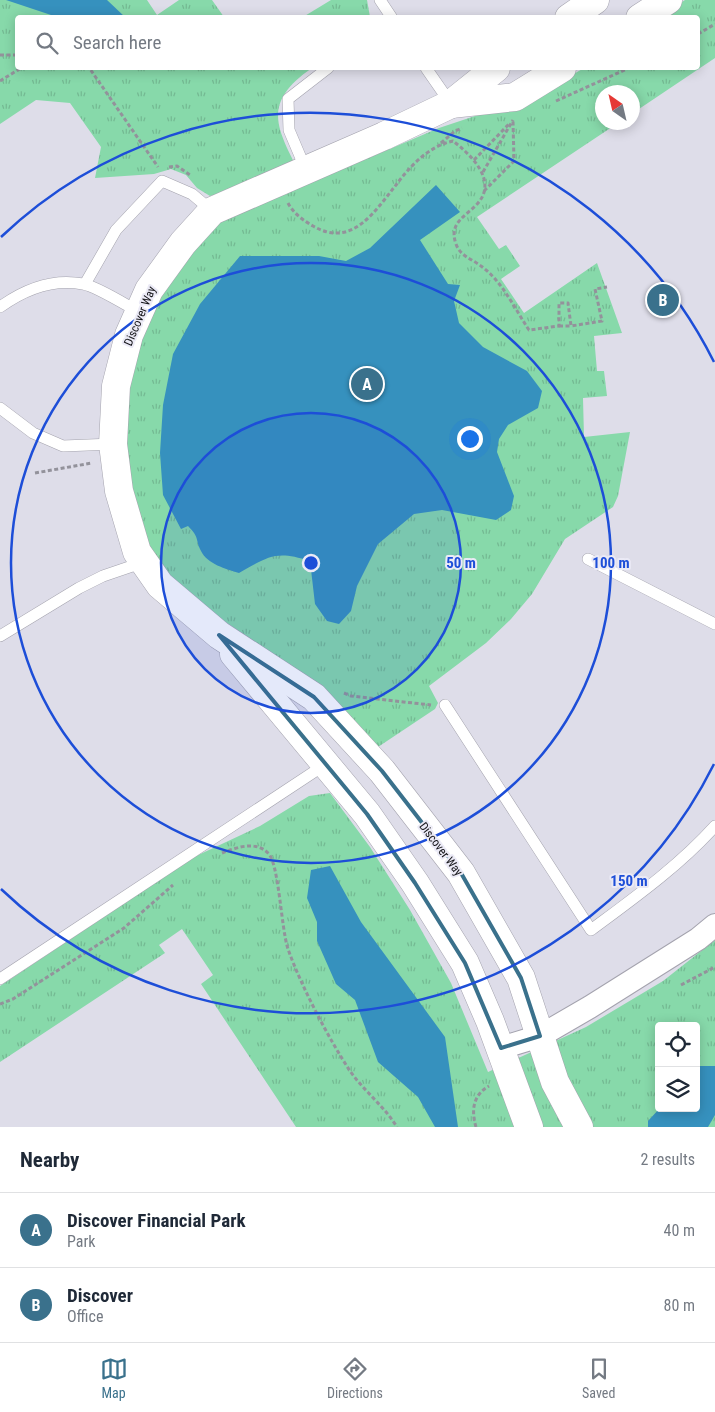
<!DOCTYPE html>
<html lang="en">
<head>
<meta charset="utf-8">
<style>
	:root { --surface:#fff; --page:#f6f6f7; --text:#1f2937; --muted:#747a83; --line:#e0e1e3; --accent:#3a718c }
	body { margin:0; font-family:"Roboto Condensed",sans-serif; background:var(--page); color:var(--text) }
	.controls { position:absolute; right:15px; bottom:15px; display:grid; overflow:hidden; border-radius:5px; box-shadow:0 2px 12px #0003 }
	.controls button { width:45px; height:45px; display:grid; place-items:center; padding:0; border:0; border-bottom:1px solid var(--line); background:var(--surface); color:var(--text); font:25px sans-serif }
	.compass { position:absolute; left:595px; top:85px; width:45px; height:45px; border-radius:50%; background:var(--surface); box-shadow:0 2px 12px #0003; rotate:326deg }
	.you { position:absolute; left:469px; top:438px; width:18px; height:18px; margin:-12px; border:4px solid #fff; border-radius:50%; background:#1a73e8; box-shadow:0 0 0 8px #1a73e833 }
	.badge { display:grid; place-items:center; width:32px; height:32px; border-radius:50%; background:var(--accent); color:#fff; font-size:16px; font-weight:700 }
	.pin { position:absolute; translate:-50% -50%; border:2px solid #fff; box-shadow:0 1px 5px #0006 }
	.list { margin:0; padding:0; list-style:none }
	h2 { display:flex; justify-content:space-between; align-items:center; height:65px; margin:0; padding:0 20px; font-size:21px }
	h2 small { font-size:16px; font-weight:400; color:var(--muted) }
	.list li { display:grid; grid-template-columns:32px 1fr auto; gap:15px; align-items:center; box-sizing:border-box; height:75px; padding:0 20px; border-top:1px solid var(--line) }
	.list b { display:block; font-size:19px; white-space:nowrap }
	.list p { margin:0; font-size:16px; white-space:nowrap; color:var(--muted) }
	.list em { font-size:16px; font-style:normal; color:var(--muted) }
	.icon { flex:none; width:28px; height:28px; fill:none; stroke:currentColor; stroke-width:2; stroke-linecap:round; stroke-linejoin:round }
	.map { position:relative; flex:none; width:715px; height:1127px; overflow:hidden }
	.search { position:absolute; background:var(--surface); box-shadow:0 2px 12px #0003; left:15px; right:15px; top:15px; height:55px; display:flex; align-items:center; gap:12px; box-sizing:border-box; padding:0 18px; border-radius:5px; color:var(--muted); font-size:19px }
	.sheet { height:215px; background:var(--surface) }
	nav { display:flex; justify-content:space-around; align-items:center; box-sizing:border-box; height:70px; border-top:1px solid var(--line); background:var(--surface); font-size:14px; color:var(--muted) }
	nav a { display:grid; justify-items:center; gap:2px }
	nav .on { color:var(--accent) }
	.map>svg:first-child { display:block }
	.park { fill:url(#park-tufts); fill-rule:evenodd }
	.water { fill:#3691be }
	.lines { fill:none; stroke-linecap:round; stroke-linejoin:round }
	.lane-casing { stroke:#a4a3ae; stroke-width:12 }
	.street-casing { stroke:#a4a3ae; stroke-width:24 }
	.secondary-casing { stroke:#a4a3ae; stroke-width:29 }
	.path { stroke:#93929b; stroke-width:3; stroke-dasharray:4 2.5; stroke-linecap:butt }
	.lane { stroke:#fff; stroke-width:11 }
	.street { stroke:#fff; stroke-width:22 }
	.secondary { stroke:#fff; stroke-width:28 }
	.marked { fill:none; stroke:#3a718c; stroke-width:4; stroke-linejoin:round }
	.ring { fill:none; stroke:#1d4ed8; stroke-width:2.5 }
	.labels { text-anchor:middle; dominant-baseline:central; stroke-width:4; stroke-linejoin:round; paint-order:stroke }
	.street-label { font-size:12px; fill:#151519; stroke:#ebeaf6 }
	.centre { fill:#1d4ed8; stroke:#ebeaf6; stroke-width:2.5 }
	.ring-label { font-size:15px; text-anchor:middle; font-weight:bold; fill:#1d4ed8; stroke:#ebeaf6; stroke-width:4; stroke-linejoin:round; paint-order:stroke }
</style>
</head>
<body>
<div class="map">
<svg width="715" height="1127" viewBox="0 0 715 1127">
	<defs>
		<pattern id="park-tufts" width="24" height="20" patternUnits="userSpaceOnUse" patternTransform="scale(1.25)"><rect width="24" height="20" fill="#87d9aa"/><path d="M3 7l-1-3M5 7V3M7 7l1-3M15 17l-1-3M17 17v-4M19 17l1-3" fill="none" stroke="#74b992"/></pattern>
	</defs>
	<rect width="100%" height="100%" fill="#dedde9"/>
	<g class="park">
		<path d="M 0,0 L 147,0 L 157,15 L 179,0 L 212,0 L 224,17 L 18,18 L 18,68 L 312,68 C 255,107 282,134 305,185 L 439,128 L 505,106 L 548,89 L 584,68 L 698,68 L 698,18 L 659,17 L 685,0 L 715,0 L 715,58 L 633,113 L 632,92 L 602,92 L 602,122 L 618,123 L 477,217 L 499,249 L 506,245 L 520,266 L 501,279 L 524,313 L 597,263 L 622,333 L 594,336 L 597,371 L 604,371 L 607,396 L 583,398 L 584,437 L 630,432 L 618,496 L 613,507 L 565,539 L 532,594 L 511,619 L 486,643 L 429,686 L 438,703 L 435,709 L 378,747 L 307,678 L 166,581 L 144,542 L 133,505 L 122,416 L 145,323 L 166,284 L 229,191 L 210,196 L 197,188 L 186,175 L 171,169 L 154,174 L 95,178 L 101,147 L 70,103 L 36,100 L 0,124 Z"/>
		<path d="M 331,0 L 367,0 L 370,17 L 303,17 Z"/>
		<path d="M 330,793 L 370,847 L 410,910 L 451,983 L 488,1072 L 586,1027 L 663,981 L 715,940 L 715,1127 L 296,1127 L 201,984 L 213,975 L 182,929 L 159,945 L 165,953 L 0,1062 L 0,986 L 194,857 L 260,826 L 309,796 ZM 659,1026 L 696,1026 L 696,1108 L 659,1108 Z"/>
	</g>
	<g class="water">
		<path d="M 6,0 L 107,0 L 125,17 L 57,17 Z"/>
		<path d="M 436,185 L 460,212 L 420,240 L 448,284 L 460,285 L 454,301 L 459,323 L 483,347 L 527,371 L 542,391 L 538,408 L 508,425 L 499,439 L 497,452 L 514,496 L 511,510 L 496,520 L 442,510 L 414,514 L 378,544 L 357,586 L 351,611 L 339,624 L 327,621 L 315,604 L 310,561 C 276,550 269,556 239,573 C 226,569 207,564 201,551 C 195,539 200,538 188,526 L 181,529 L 163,495 L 160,453 L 163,405 L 173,354 L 200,304 L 240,256 L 319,256 L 346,261 L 370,248 Z"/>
		<path d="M 330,866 L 361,922 L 445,1037 L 458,1127 L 435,1127 L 418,1097 L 378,1062 L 355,1000 L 336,984 L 317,941 L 317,922 L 307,898 L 311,870 Z"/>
		<path d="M 696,1066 L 715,1066 L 715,1115 L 708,1127 L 648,1127 L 648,1121 L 660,1108 L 696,1108 Z"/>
	</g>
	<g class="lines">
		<g class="lane-casing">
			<g id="lane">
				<path d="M 380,0 L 392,18"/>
				<path d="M 426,68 L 451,104"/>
				<path d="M 306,170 L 289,130 L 288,99 L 328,68"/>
				<path d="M 85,284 L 116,230 L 162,181 L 192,194 L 212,211"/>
				<path d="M 0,307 C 25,289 52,278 83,284 C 96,286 126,305 139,312"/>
				<path d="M 0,408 L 33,433 L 63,446 L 113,444"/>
				<path d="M 588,559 L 715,624"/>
				<path d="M 0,636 L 79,588 L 103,576 L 144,562"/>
				<path d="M 445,705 L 591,930 C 634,898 679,866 715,826"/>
				<path d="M 0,979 L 326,764"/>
			</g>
		</g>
		<g class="street-casing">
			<path id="street" d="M 501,1048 L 540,1036 L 590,1007 L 698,939 L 715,925"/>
		</g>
		<g class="secondary-casing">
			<g id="secondary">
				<path d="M 569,18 L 595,0"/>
				<path d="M 640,18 L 668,0"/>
				<path d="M 496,68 L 451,104 L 384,136 L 212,211 L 183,243 L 149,290 L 129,335 L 116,386 L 113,444 L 119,491 L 137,552 L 160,585 L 219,635 L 314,697 L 382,771 L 461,873 L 521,978 L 555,1082 L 579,1127"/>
				<path d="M 451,104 L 515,97 L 562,68"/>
				<path d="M 234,654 L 367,814 L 415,883 L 465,963 L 490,1021 L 529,1127"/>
			</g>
		</g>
		<g class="path">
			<path d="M 698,34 L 715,24"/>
			<path d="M 0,55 L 18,55"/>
			<path d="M 85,68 L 90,69 L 158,167"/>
			<path d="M 0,81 L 21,68"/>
			<path d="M 556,101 L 629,68"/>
			<path d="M 441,143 L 455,131 L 462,128"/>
			<path d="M 474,160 L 509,124"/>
			<path d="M 169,167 L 177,166 L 190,175"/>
			<path d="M 483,172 L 513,120"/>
			<path d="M 484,191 L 514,161 L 513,121"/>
			<path d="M 288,203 C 293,213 304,221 313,226 C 352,249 375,211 396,185 C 410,166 429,146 453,141 C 470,154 498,180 478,203 C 467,216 448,222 456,244 C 460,256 472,259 481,266 C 502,281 515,309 529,330 L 559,326 L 559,303 L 568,303 L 571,326 L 602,321 L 595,289 L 607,287"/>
			<path d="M 559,326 L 571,326"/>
			<path d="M 35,473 L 92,463"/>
			<path d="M 344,693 L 351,696 L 431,705"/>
			<path d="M 222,853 C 236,848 255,840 268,853 C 279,863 281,928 288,949 C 301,986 329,1039 350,1071 C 364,1091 384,1106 397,1127"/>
			<path d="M 681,985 L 715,967"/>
			<path d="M 0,1004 L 13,999 L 124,928 L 173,885"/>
			<path d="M 476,1127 C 471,1110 473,1095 489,1086"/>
		</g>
		<use href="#lane" class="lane"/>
		<use href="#street" class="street"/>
		<use href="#secondary" class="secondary"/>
	</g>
	<path class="marked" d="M 219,635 L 314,697 L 382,771 L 461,873 L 521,978 L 540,1036 L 501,1048 L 465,963 L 415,883 L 367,814 Z"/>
	<circle cx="311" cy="563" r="150" fill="#1d4ed8" fill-opacity=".12"/>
	<g class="ring">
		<circle cx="311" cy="563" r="150"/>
		<circle cx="311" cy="563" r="300"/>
		<path d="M714 764A450 450 0 0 1 1 889M1 237A450 450 0 0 1 714 362"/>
	</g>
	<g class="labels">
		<g class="street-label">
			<text transform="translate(140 316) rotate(-67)">Discover Way</text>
			<text transform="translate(441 849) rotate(53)">Discover Way</text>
		</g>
	</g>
	<circle cx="311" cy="563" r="8" class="centre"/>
	<g class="ring-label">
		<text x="461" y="568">50 m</text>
		<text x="611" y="568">100 m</text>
		<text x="629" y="886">150 m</text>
	</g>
</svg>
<div class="controls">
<button><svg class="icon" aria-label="locate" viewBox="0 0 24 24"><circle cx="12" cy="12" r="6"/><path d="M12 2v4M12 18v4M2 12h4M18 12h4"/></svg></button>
<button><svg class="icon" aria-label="layers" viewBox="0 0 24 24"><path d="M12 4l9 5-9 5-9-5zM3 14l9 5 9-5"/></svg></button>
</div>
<svg class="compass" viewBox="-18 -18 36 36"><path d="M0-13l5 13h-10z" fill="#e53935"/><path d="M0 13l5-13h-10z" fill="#747a83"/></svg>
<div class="you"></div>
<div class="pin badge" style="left:367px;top:384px">A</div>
<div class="pin badge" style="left:663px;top:300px">B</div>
<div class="search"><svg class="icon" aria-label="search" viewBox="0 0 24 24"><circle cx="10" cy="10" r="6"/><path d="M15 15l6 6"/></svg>Search here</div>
</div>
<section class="sheet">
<h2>Nearby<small>2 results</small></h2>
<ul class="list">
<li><span class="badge">A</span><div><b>Discover Financial Park</b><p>Park</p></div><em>40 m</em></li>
<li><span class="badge">B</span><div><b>Discover</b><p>Office</p></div><em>80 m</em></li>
</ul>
</section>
<nav>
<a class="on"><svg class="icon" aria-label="map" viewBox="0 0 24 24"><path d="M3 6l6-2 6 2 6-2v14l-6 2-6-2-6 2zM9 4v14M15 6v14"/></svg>Map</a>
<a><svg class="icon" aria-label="directions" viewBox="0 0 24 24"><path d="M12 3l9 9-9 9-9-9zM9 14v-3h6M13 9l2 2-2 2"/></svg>Directions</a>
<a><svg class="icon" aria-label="saved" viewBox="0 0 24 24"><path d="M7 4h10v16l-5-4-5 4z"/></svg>Saved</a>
</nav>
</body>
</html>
